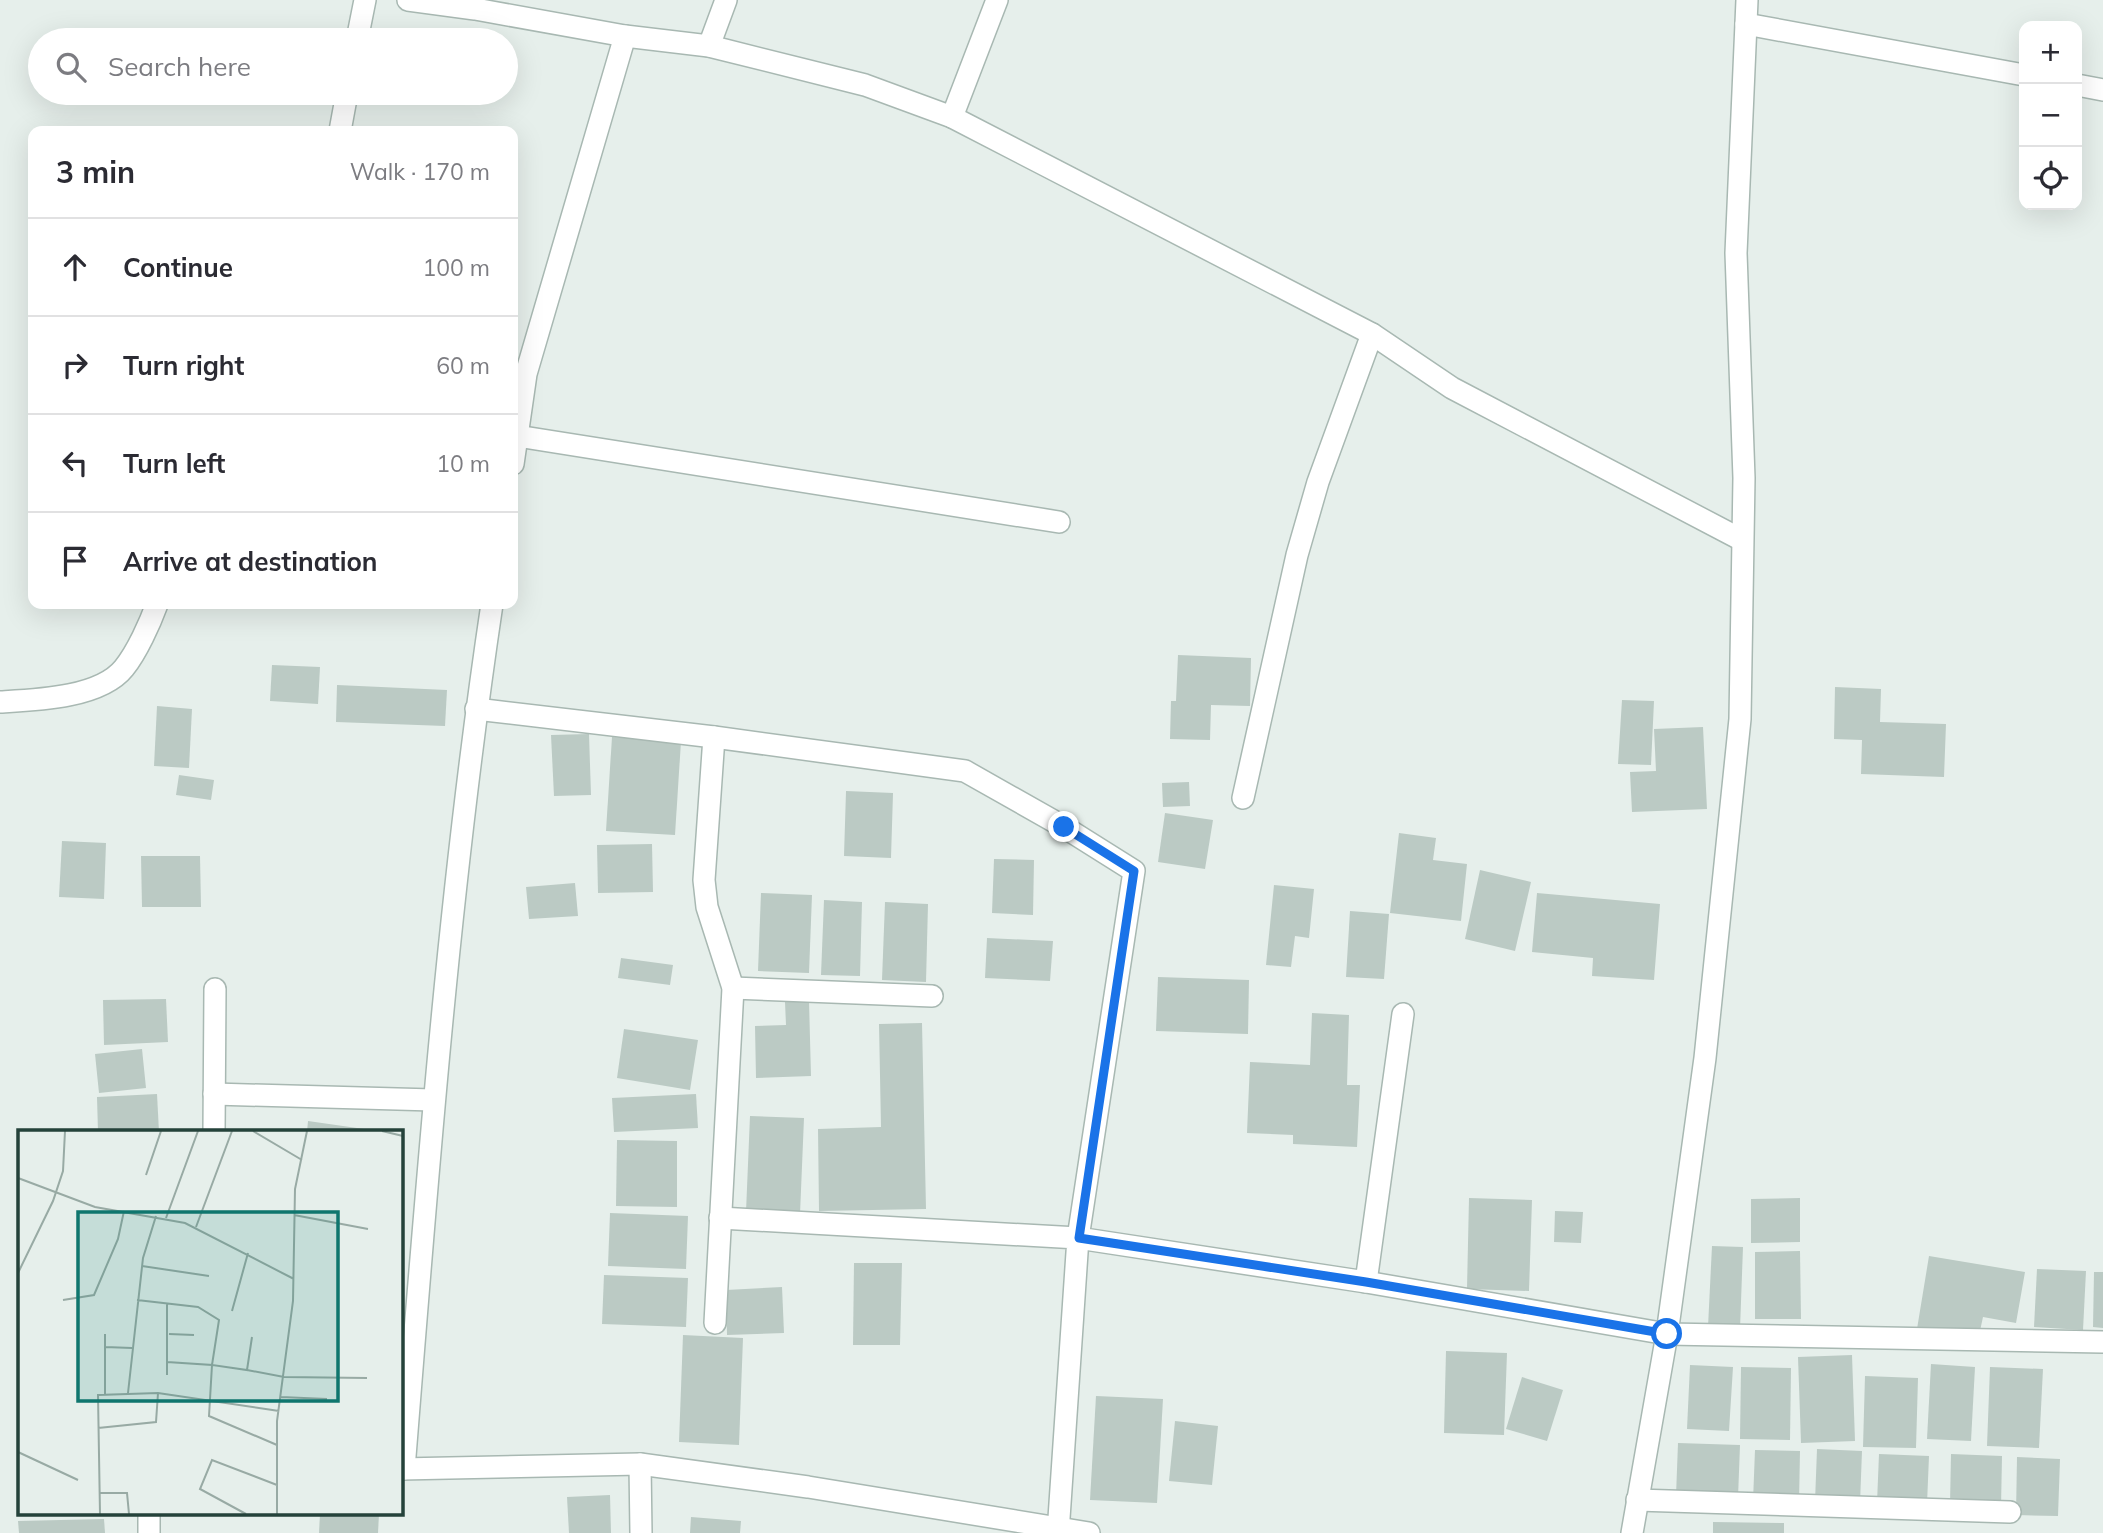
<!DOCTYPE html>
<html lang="en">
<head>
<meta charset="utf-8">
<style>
	:root { --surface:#fff; --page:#f7f7f7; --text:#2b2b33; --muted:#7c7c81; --line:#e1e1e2 }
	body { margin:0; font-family:Mulish,sans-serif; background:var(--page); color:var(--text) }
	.controls { position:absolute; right:21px; top:21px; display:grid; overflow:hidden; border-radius:14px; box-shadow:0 7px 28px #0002 }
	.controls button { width:63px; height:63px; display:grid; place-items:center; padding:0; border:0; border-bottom:2px solid var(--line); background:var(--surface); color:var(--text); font:35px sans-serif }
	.stop { position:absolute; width:21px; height:21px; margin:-16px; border:5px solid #1a73e8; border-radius:50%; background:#fff }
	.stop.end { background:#1a73e8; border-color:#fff; box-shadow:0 2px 7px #0008 }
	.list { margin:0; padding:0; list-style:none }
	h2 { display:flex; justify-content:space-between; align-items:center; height:91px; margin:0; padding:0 28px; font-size:30px }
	h2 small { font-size:23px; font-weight:400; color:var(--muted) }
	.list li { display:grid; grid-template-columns:46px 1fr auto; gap:21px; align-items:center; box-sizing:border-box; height:98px; padding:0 28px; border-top:2px solid var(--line) }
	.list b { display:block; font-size:26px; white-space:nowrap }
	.list em { font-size:23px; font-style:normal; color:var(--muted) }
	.icon { flex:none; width:38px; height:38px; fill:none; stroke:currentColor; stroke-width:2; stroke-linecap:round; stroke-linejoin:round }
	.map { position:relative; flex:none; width:2103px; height:1533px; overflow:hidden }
	.search { position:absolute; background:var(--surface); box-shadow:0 7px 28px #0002; left:28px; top:28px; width:490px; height:77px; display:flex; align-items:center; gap:18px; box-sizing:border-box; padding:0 24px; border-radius:38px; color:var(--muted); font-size:26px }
	.panel { position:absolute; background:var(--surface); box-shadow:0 7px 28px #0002; left:28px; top:126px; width:490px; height:483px; border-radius:14px }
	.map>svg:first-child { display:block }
	.building { fill:#bbcac4 }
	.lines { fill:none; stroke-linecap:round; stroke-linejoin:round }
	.street-casing { stroke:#a8b8b2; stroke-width:24 }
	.street { stroke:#fff; stroke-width:21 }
	.route { stroke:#1a73e8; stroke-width:9 }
	.inset-road { fill:none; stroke:#98aaa4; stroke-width:2 }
	.view { fill:#0f766e; fill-opacity:0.15; stroke:#0f766e; stroke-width:3.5 }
	.inset-edge { fill:none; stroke:#24423a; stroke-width:3.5 }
</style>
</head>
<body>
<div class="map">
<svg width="2103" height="1533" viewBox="0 0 2103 1533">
	<rect width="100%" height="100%" fill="#e6efeb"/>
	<g class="building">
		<path d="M 1178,655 L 1251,658 L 1250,706 L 1211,705 L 1210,740 L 1170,739 L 1171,701 L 1176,701 Z"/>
		<path d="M 272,665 L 320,667 L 318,704 L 270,701 Z"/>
		<path d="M 337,685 L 447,690 L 445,726 L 336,722 Z"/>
		<path d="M 1835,687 L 1881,689 L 1880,722 L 1946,724 L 1944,777 L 1861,774 L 1862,740 L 1834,739 Z"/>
		<path d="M 1622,700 L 1654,701 L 1651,765 L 1618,764 Z"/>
		<path d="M 157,706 L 192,709 L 189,768 L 154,766 Z"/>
		<path d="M 1703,727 L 1707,809 L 1632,812 L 1630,772 L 1656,771 L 1654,729 Z"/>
		<path d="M 589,734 L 591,795 L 554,796 L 551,735 Z"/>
		<path d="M 612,737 L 681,741 L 675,835 L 606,831 Z"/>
		<path d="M 179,775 L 214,780 L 211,800 L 176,795 Z"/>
		<path d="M 1189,782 L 1190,806 L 1163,807 L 1162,783 Z"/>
		<path d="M 846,791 L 893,793 L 891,858 L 844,856 Z"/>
		<path d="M 1165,813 L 1213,820 L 1205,869 L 1158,862 Z"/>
		<path d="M 1399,833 L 1436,838 L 1433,860 L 1467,864 L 1461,921 L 1390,913 Z"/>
		<path d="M 62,841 L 106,843 L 104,899 L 59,897 Z"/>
		<path d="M 652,844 L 653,892 L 598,893 L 597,845 Z"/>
		<path d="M 141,856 L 200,856 L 201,907 L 142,907 Z"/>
		<path d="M 994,859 L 1034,860 L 1033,915 L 992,913 Z"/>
		<path d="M 1480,870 L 1531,882 L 1515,951 L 1465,939 Z"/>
		<path d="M 575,883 L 578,916 L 529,919 L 526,887 Z"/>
		<path d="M 1274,885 L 1314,889 L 1309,938 L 1295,936 L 1291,967 L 1266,965 Z"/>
		<path d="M 761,893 L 812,895 L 809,973 L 758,971 Z"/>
		<path d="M 1537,893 L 1660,904 L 1654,980 L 1592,976 L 1593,958 L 1532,952 Z"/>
		<path d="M 824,900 L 862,902 L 860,976 L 821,975 Z"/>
		<path d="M 885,902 L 928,904 L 926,982 L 882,980 Z"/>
		<path d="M 1350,911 L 1389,914 L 1384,979 L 1346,977 Z"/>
		<path d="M 987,938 L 1053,941 L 1050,981 L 985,978 Z"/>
		<path d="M 621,958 L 673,965 L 670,985 L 618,978 Z"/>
		<path d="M 1158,977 L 1249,980 L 1248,1034 L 1156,1031 Z"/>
		<path d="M 166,999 L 168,1042 L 104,1045 L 103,1000 Z"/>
		<path d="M 809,1001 L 811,1076 L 756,1078 L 755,1026 L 786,1025 L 785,1002 Z"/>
		<path d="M 1312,1013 L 1349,1015 L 1347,1085 L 1360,1085 L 1357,1147 L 1293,1144 L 1293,1135 L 1247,1133 L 1250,1062 L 1310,1065 Z"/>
		<path d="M 922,1023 L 926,1209 L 819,1211 L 818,1129 L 881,1127 L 879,1024 Z"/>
		<path d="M 624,1029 L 698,1040 L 690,1090 L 617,1078 Z"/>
		<path d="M 142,1049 L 146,1088 L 99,1093 L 95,1054 Z"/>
		<path d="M 157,1094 L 159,1132 L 98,1132 L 97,1097 Z"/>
		<path d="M 696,1094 L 698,1128 L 614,1132 L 612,1098 Z"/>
		<path d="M 750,1116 L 804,1118 L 800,1214 L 746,1212 Z"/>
		<path d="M 308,1121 L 378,1131 L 378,1132 L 307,1132 Z"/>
		<path d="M 617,1140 L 677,1141 L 677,1207 L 616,1206 Z"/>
		<path d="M 1469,1198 L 1532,1200 L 1529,1291 L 1467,1289 Z"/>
		<path d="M 1800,1198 L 1800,1242 L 1751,1243 L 1751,1199 Z"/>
		<path d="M 1555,1211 L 1583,1212 L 1581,1243 L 1554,1242 Z"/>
		<path d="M 610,1213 L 688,1216 L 686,1269 L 608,1266 Z"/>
		<path d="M 1712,1246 L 1743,1247 L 1740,1329 L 1708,1327 Z"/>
		<path d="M 1800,1251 L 1801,1319 L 1755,1319 L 1755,1252 Z"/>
		<path d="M 1929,1256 L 2025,1272 L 2016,1323 L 1983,1317 L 1978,1340 L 1917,1329 Z"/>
		<path d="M 854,1263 L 902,1263 L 900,1345 L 853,1345 Z"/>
		<path d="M 2037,1269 L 2086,1271 L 2083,1330 L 2034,1327 Z"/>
		<path d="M 2094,1272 L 2103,1272 L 2103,1328 L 2093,1327 Z"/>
		<path d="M 604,1275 L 688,1278 L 686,1327 L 602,1324 Z"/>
		<path d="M 782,1287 L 784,1333 L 727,1335 L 726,1290 Z"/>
		<path d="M 683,1335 L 743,1338 L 739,1445 L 679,1442 Z"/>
		<path d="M 1446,1351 L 1507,1353 L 1504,1435 L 1444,1433 Z"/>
		<path d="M 1852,1355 L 1855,1441 L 1801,1443 L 1798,1357 Z"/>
		<path d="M 1931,1364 L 1975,1367 L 1971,1441 L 1927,1439 Z"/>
		<path d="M 1690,1365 L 1733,1367 L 1729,1431 L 1687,1429 Z"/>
		<path d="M 1741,1367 L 1791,1368 L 1790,1440 L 1740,1439 Z"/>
		<path d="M 1990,1367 L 2043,1369 L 2039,1448 L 1987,1446 Z"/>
		<path d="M 1865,1376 L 1918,1378 L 1916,1448 L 1863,1447 Z"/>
		<path d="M 1522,1377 L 1563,1390 L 1547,1441 L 1506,1429 Z"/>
		<path d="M 1096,1396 L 1163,1399 L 1157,1503 L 1090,1500 Z"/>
		<path d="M 1175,1421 L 1218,1426 L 1212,1485 L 1169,1481 Z"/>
		<path d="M 1678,1443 L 1740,1445 L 1738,1498 L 1676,1496 Z"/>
		<path d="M 1817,1449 L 1862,1451 L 1860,1503 L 1815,1502 Z"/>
		<path d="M 1755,1450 L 1800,1451 L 1799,1502 L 1753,1501 Z"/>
		<path d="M 1879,1454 L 1929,1456 L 1927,1504 L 1877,1503 Z"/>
		<path d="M 1951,1454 L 2002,1456 L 2001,1507 L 1950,1505 Z"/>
		<path d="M 2017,1457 L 2060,1459 L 2058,1516 L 2016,1515 Z"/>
		<path d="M 610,1495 L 611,1533 L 569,1533 L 567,1497 Z"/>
		<path d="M 320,1514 L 379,1514 L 378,1533 L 319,1533 Z"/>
		<path d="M 691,1517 L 741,1521 L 740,1533 L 690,1533 Z"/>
		<path d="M 104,1519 L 105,1533 L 19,1533 L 18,1521 Z"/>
		<path d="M 1713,1522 L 1784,1523 L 1784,1533 L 1713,1533 Z"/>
	</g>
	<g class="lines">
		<g class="street-casing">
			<g id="street">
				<path d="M 408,0 L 475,9 L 625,36 L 709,46 L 865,85 L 952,117 L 1372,334 L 1452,388 L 1742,540"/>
				<path d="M 1746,24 L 2024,75"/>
				<path d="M 357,40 L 365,0"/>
				<path d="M 709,46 L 726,0"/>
				<path d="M 2077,85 L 2103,90"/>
				<path d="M 952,117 L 997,0"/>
				<path d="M 340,131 L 347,93"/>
				<path d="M 517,436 L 1059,522"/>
				<path d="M 513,464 L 526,374 L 625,36"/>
				<path d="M 0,702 C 36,700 100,698 124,668 C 137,652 150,623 157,604"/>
				<path d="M 476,709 L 714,737 L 965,771 L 1064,827 L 1134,871 L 1078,1238 L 1366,1282 L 1403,1014"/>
				<path d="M 714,737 L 704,880 L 707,907 L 733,988 L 715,1323"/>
				<path d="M 1243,798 L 1297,555 L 1318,482 L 1372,334"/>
				<path d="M 733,988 L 932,996"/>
				<path d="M 214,1094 L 433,1100"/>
				<path d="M 214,1132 L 215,989"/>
				<path d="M 720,1218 L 1078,1238 L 1058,1533"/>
				<path d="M 1366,1282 L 1667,1334 L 2103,1342"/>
				<path d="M 640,1464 L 641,1533"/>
				<path d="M 401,1469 L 640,1464 L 808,1487 L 1089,1533"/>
				<path d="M 404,1469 C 427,1180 449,891 492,604"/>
				<path d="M 1637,1500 L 2010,1512"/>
				<path d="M 149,1533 L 149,1514"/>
				<path d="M 1632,1533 L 1667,1334 L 1705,1058 L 1740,719 L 1744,478 L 1736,253 L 1747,0"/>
			</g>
		</g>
		<use href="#street" class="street"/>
	</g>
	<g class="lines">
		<path class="route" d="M 1064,827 L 1134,871 L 1079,1238 L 1366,1282 L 1667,1334"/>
	</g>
	<g transform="translate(18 1130)">
		<rect width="385" height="385" fill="#e6efeb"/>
		<path class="inset-road" d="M 235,1 L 284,30M 364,1 L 385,6M 128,45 L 143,1M 0,48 L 77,77 L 167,93 L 276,149M 276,85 L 350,99M 148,88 L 180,1M 178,97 L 214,1M 124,136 L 191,146M 0,143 L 35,71 L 45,41 L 47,1M 45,170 L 76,165 L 100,109 L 106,81M 119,170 L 180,177 L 201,190 L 194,235 L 229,240 L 234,207M 149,173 L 149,245M 214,181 L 230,123M 87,204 L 87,264M 151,204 L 176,205M 87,217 L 114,218M 149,232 L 194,235 L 191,286 L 259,315M 229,240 L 266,247 L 349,248M 110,263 L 125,128 L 138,86M 263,267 L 309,269M 80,298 L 138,292 L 140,263M 0,322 L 60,350M 82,363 L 109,363 L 111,384M 82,384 L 80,265 L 140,263 L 261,281M 228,384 L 182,359 L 194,330 L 259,355M 259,384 L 259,291 L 275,171 L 277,59 L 289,1"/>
		<path class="view" d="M 60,82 L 320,82 L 320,271 L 60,271 Z"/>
		<rect width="385" height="385" class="inset-edge"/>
	</g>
</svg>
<div class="controls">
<button>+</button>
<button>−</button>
<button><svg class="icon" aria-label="locate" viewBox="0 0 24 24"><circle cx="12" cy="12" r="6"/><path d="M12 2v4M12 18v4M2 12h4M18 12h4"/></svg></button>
</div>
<div class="stop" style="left:1667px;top:1334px"></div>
<div class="stop end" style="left:1064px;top:827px"></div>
<div class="search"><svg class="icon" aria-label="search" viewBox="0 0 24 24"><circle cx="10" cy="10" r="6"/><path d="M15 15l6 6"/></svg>Search here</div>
<section class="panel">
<h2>3 min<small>Walk · 170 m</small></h2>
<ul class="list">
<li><svg class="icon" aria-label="ahead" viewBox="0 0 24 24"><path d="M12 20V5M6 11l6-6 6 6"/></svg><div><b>Continue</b></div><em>100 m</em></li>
<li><svg class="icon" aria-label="right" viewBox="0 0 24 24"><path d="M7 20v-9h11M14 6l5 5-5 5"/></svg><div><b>Turn right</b></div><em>60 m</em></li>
<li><svg class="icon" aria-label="left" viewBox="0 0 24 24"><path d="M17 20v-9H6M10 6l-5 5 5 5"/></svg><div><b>Turn left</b></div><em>10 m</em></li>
<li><svg class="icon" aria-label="arrive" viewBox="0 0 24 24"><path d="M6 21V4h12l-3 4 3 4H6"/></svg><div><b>Arrive at destination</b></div></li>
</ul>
</section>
</div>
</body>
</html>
